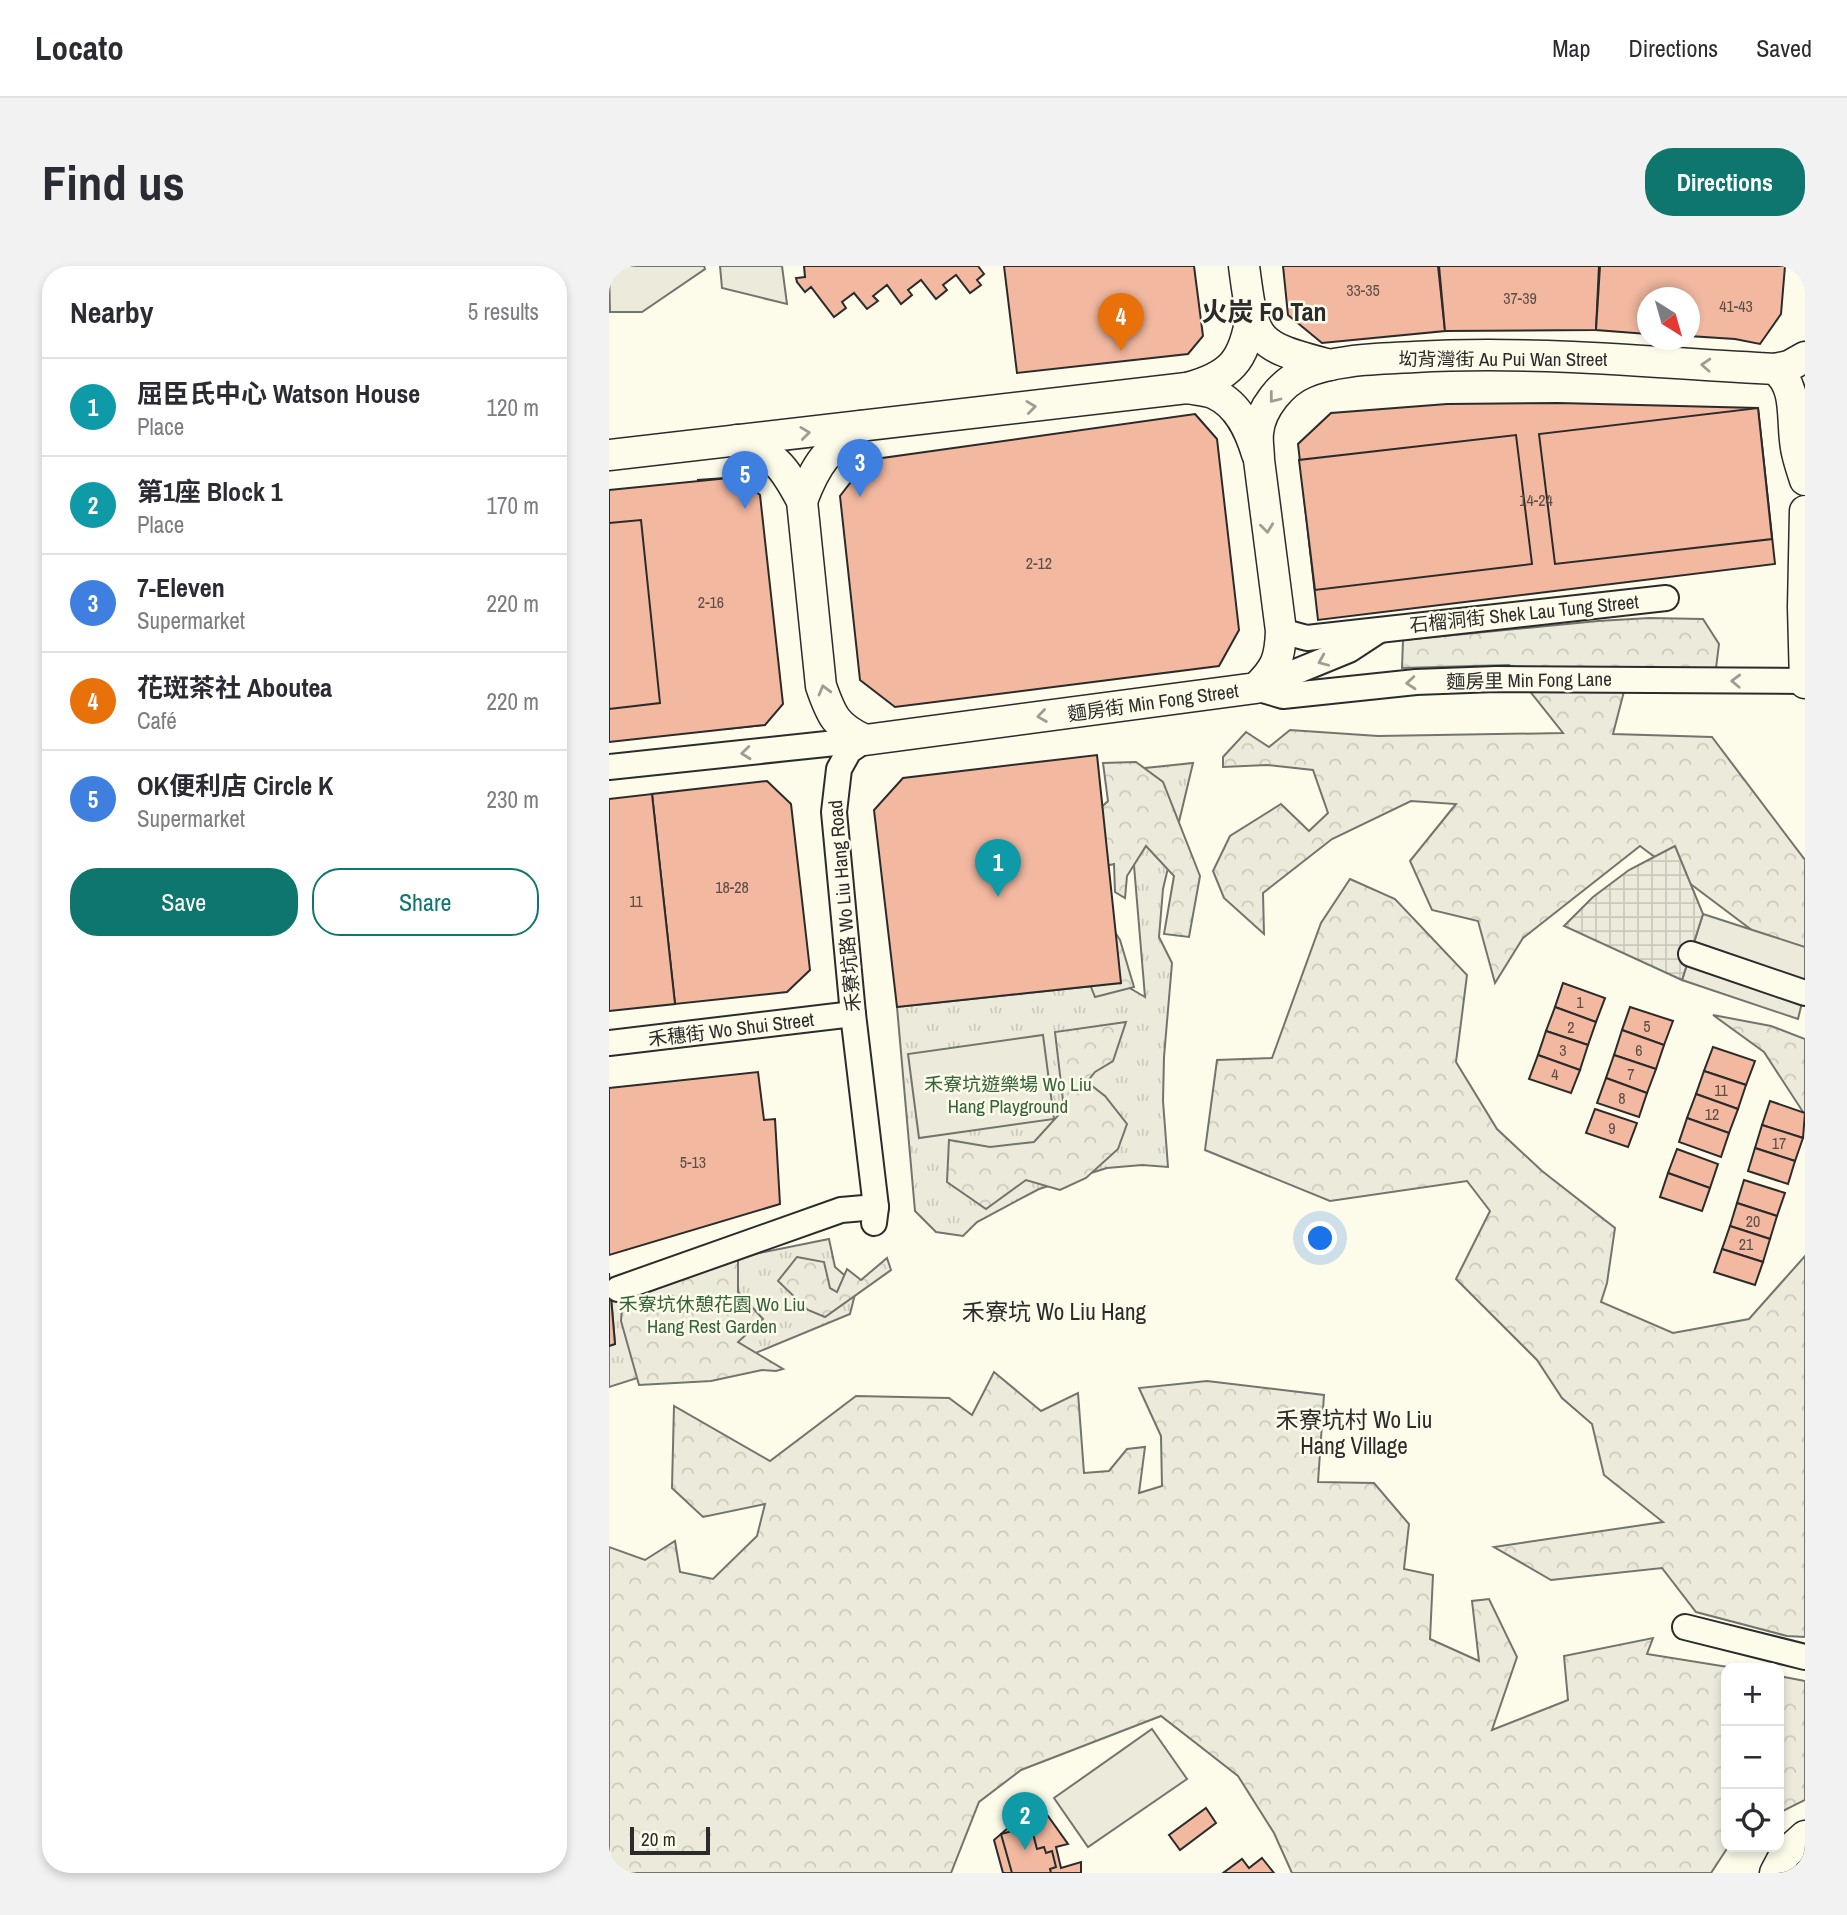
<!DOCTYPE html>
<html lang="en">
<head>
<meta charset="utf-8">
<style>
	:root { --surface:#fff; --page:#f2f2f3; --text:#2b2b33; --muted:#7c7c81; --line:#e1e1e2; --accent:#0f766e }
	body { margin:0; font-family:"Archivo Narrow","Noto Sans TC",sans-serif; background:var(--page); color:var(--text) }
	.controls { position:absolute; right:21px; bottom:21px; display:grid; overflow:hidden; border-radius:14px; box-shadow:0 4px 10px #0003 }
	.controls button { width:63px; height:63px; display:grid; place-items:center; padding:0; border:0; border-bottom:2px solid var(--line); background:var(--surface); color:var(--text); font:35px sans-serif }
	.compass { position:absolute; left:1028px; top:21px; width:63px; height:63px; border-radius:50%; background:var(--surface); box-shadow:0 4px 10px #0003; rotate:143deg }
	.scale { position:absolute; left:21px; bottom:18px; width:80px; box-sizing:border-box; padding-left:7px; border:4px solid #2b2b2b; border-top:0; font-size:19px; line-height:24px; white-space:nowrap; color:#2b2b2b; -webkit-text-stroke:5px #fdfbea; paint-order:stroke }
	.you { position:absolute; left:712px; top:973px; width:24px; height:24px; margin:-18px; border:5px solid #fff; border-radius:50%; background:#1a73e8; box-shadow:0 0 0 10px #1a73e833 }
	.badge { display:grid; place-items:center; width:46px; height:46px; border-radius:50%; background:var(--accent); color:#fff; font-size:23px; font-weight:700 }
	.pin { position:absolute; translate:-50% -58px; filter:drop-shadow(0 2px 4px #0008) }
	.pin::after { content:''; position:absolute; top:37px; width:24px; height:21px; background:inherit; clip-path:polygon(0 0,100% 0,50% 100%) }
	.list { margin:0; padding:0; list-style:none }
	h2 { display:flex; justify-content:space-between; align-items:center; height:91px; margin:0; padding:0 28px; font-size:30px }
	h2 small { font-size:23px; font-weight:400; color:var(--muted) }
	.list li { display:grid; grid-template-columns:46px 1fr auto; gap:21px; align-items:center; box-sizing:border-box; height:98px; padding:0 28px; border-top:2px solid var(--line) }
	.list b { display:block; font-size:26px; white-space:nowrap }
	.list p { margin:0; font-size:23px; white-space:nowrap; color:var(--muted) }
	.list em { font-size:23px; font-style:normal; color:var(--muted) }
	.actions { display:flex; gap:14px; padding:21px 28px }
	.actions a { flex:1; padding:16px 0; border:2px solid var(--accent); border-radius:28px; text-align:center; font-size:24px; color:var(--accent) }
	.actions .main { background:var(--accent); color:#fff }
	.icon { flex:none; width:38px; height:38px; fill:none; stroke:currentColor; stroke-width:2; stroke-linecap:round; stroke-linejoin:round }
	.map { position:relative; flex:none; width:1196px; height:1607px; overflow:hidden; border-radius:28px }
	header { display:flex; align-items:center; gap:42px; box-sizing:border-box; height:98px; padding:0 35px; background:var(--surface); border-bottom:2px solid var(--line) }
	header strong { font-size:33px }
	nav { display:flex; gap:38px; margin-inline-start:auto; font-size:24px }
	.intro { display:flex; align-items:center; justify-content:space-between; box-sizing:border-box; height:168px; padding:0 42px }
	h1 { margin:0; font-size:49px }
	.button { padding:18px 32px; border-radius:28px; background:var(--accent); color:#fff; font-size:24px; font-weight:700 }
	main { display:flex; gap:42px; padding:0 42px }
	aside { flex:1; background:var(--surface); border-radius:28px; box-shadow:0 4px 10px #0003 }
	.map>svg:first-child { display:block }
	.grass { fill:url(#grass-tufts); stroke:#74746e; stroke-width:2 }
	.forest { fill:url(#forest-crowns); stroke:#74746e; stroke-width:2 }
	.pitch { fill:#ecebdb; stroke:#74746e; stroke-width:2 }
	.parking { fill:#eceadb; stroke:#74746e; stroke-width:2 }
	.plaza { fill:url(#plaza-grid); stroke:#74746e; stroke-width:2 }
	.building { fill:#f2b8a0; stroke:#2b2b2b; stroke-width:2 }
	.lines { fill:none; stroke-linecap:round; stroke-linejoin:round }
	.minor-casing { stroke:#2b2b2b; stroke-width:28 }
	.tertiary-casing { stroke:#2b2b2b; stroke-width:33 }
	.minor { stroke:#fdfbea; stroke-width:24 }
	.tertiary { stroke:#fdfbea; stroke-width:30 }
	.oneway { stroke:#9e9d94 }
	.labels { text-anchor:middle; dominant-baseline:central; stroke-width:5; stroke-linejoin:round; paint-order:stroke }
	.number-label { font-size:16px; fill:#5d4e48 }
	.street-label { font-size:19px; fill:#2b2b2b; stroke:#fdfbea }
	.park-label { font-size:19px; fill:#34623c; stroke:#fdfbea }
	.quarter-label { font-size:23px; fill:#2b2b2b; stroke:#fdfbea }
	.district-label { font-size:26px; font-weight:bold; fill:#2b2b2b; stroke:#fdfbea }
</style>
</head>
<body>
<header>
<strong>Locato</strong>
<nav><a>Map</a><a>Directions</a><a>Saved</a></nav>
</header>
<div class="intro"><h1>Find us</h1><a class="button">Directions</a></div>
<main>
<aside>
<h2>Nearby<small>5 results</small></h2>
<ul class="list">
<li><span class="badge" style="background:#0f9aa8">1</span><div><b>屈臣氏中心 Watson House</b><p>Place</p></div><em>120 m</em></li>
<li><span class="badge" style="background:#0f9aa8">2</span><div><b>第1座 Block 1</b><p>Place</p></div><em>170 m</em></li>
<li><span class="badge" style="background:#3f7fe0">3</span><div><b>7-Eleven</b><p>Supermarket</p></div><em>220 m</em></li>
<li><span class="badge" style="background:#e8710a">4</span><div><b>花斑茶社 Aboutea</b><p>Café</p></div><em>220 m</em></li>
<li><span class="badge" style="background:#3f7fe0">5</span><div><b>OK便利店 Circle K</b><p>Supermarket</p></div><em>230 m</em></li>
</ul>
<div class="actions"><a class="main">Save</a><a>Share</a></div>
</aside>
<div class="map">
<svg width="1196" height="1607" viewBox="0 0 1196 1607">
	<defs>
		<pattern id="grass-tufts" width="24" height="20" patternUnits="userSpaceOnUse" patternTransform="scale(1.75)"><rect width="24" height="20" fill="#ecebdb"/><path d="M3 7l-1-3M5 7V3M7 7l1-3M15 17l-1-3M17 17v-4M19 17l1-3" fill="none" stroke="#cbcabc"/></pattern>
		<pattern id="forest-crowns" width="20" height="18" patternUnits="userSpaceOnUse" patternTransform="scale(1.75)"><rect width="20" height="18" fill="#ecebdb"/><path d="M2 6a3 3 0 1 1 6 0M12 15a3 3 0 1 1 6 0" fill="none" stroke="#cbcabc"/></pattern>
		<pattern id="plaza-grid" width="8" height="8" patternUnits="userSpaceOnUse" patternTransform="scale(1.75)"><rect width="8" height="8" fill="#eceadb"/><path d="M0 4h8M4 0v8" fill="none" stroke="#cbc9bc"/></pattern>
	</defs>
	<rect width="100%" height="100%" fill="#fdfbea"/>
	<g class="grass">
		<path d="M 584,497 L 554,623 L 550,671 L 563,697 L 555,791 L 554,835 L 559,901 L 533,899 L 498,902 L 430,923 L 368,956 L 354,970 L 327,966 L 306,945 L 288,741 L 512,717 L 536,731 L 517,504 Z"/>
		<path d="M 220,973 L 226,1001 L 248,1020 L 241,1048 L 86,1112 L 53,1104 L 0,1121 L 0,1080 L 6,1078 L 1,1017 Z"/>
	</g>
	<g class="forest">
		<path d="M 1040,352 L 1094,353 L 1110,378 L 1107,402 L 1021,402 L 1004,468 L 1103,471 L 1196,594 L 1196,704 L 1031,580 L 914,672 L 886,717 L 869,655 L 823,644 L 801,595 L 847,538 L 802,535 L 723,573 L 654,627 L 655,668 L 615,632 L 604,605 L 621,570 L 672,538 L 700,565 L 719,547 L 704,504 L 658,499 L 614,501 L 614,491 L 637,466 L 660,481 L 681,464 L 769,470 L 954,467 L 900,399 L 793,402 L 794,374 L 989,355 Z"/>
		<path d="M 527,496 L 554,516 L 591,610 L 580,671 L 555,668 L 565,610 L 537,580 L 518,610 L 516,632 L 506,626 L 505,598 L 479,604 L 472,560 L 499,535 L 494,497 Z"/>
		<path d="M 741,613 L 786,633 L 858,709 L 847,796 L 888,863 L 933,905 L 1006,962 L 998,1017 L 992,1036 L 1064,1067 L 1140,1053 L 1196,990 L 1196,1371 L 1178,1370 L 1087,1346 L 1053,1302 L 942,1314 L 885,1281 L 1054,1256 L 995,1209 L 983,1158 L 953,1132 L 928,1094 L 847,1013 L 881,945 L 858,915 L 721,935 L 596,884 L 608,794 L 663,792 L 712,657 Z"/>
		<path d="M 499,655 L 511,674 L 525,721 L 486,731 L 480,716 Z"/>
		<path d="M 1104,749 L 1162,760 L 1196,773 L 1196,849 L 1155,786 Z"/>
		<path d="M 517,756 L 504,795 L 486,806 L 478,816 L 496,830 L 518,858 L 509,883 L 477,912 L 451,924 L 417,914 L 377,943 L 338,916 L 340,874 L 381,881 L 425,876 L 455,843 L 446,766 Z"/>
		<path d="M 188,991 L 215,996 L 221,1022 L 228,1026 L 238,1003 L 252,1014 L 278,992 L 282,1004 L 216,1051 L 199,1044 L 169,1015 Z"/>
		<path d="M 129,993 L 129,1026 L 154,1053 L 129,1076 L 174,1103 L 167,1105 L 153,1104 L 102,1115 L 30,1119 L 12,1055 L 14,1028 L 51,1003 Z"/>
		<path d="M 385,1106 L 432,1145 L 469,1127 L 475,1207 L 500,1205 L 518,1183 L 536,1181 L 530,1227 L 553,1220 L 552,1170 L 530,1122 L 598,1115 L 715,1129 L 709,1216 L 765,1217 L 800,1258 L 795,1303 L 824,1309 L 821,1373 L 870,1395 L 863,1335 L 880,1333 L 908,1391 L 883,1464 L 959,1434 L 955,1390 L 1044,1372 L 1038,1388 L 1125,1402 L 1117,1402 L 1117,1581 L 1119,1581 L 1102,1607 L 683,1607 L 665,1567 L 629,1510 L 552,1450 L 412,1504 L 370,1536 L 342,1607 L 0,1607 L 0,1281 L 36,1294 L 66,1275 L 71,1306 L 104,1313 L 148,1270 L 156,1238 L 94,1251 L 63,1222 L 65,1140 L 161,1195 L 247,1130 L 340,1132 L 363,1149 Z"/>
		<path d="M 1170,1410 L 1196,1415 L 1196,1534 L 1170,1547 Z"/>
	</g>
	<g class="pitch">
		<path d="M 434,769 L 445,853 L 310,872 L 299,788 Z"/>
		<path d="M 543,1463 L 578,1513 L 479,1581 L 445,1532 Z"/>
	</g>
	<g class="parking">
		<path d="M 0,0 L 95,0 L 96,3 L 33,46 L 1,46 Z"/>
		<path d="M 111,0 L 173,0 L 178,38 L 113,22 Z"/>
		<path d="M 1094,648 L 1196,681 L 1196,724 L 1189,753 L 1073,714 Z"/>
	</g>
	<path class="plaza" d="M 1066,580 L 1094,648 L 1073,714 L 955,660 L 984,631 L 1020,604 Z"/>
	<g class="building">
		<path d="M 195,0 L 369,0 L 375,8 L 368,14 L 372,19 L 361,27 L 347,9 L 334,19 L 338,24 L 327,33 L 312,14 L 299,24 L 303,29 L 292,38 L 278,19 L 264,30 L 269,35 L 258,43 L 245,27 L 233,36 L 237,42 L 225,51 L 202,21 L 196,26 L 188,16 L 187,12 L 196,11 Z"/>
		<path d="M 395,0 L 585,0 L 594,70 L 579,88 L 408,107 Z"/>
		<path d="M 674,0 L 829,0 L 836,65 L 713,77 L 679,49 Z"/>
		<path d="M 830,0 L 990,0 L 987,64 L 836,65 Z"/>
		<path d="M 991,0 L 1176,0 L 1172,48 L 1151,78 L 1126,73 L 1080,70 L 1080,32 L 1038,32 L 1038,68 L 987,64 Z"/>
		<path d="M 950,137 L 1149,142 L 1166,298 L 709,354 L 689,178 L 722,147 L 838,138 Z"/>
		<path d="M 1149,142 L 1163,273 L 946,298 L 930,168 Z"/>
		<path d="M 586,148 L 608,173 L 630,364 L 610,400 L 286,441 L 251,414 L 231,230 L 259,194 Z"/>
		<path d="M 907,169 L 923,298 L 706,324 L 690,194 Z"/>
		<path d="M 130,211 L 131,222 L 143,222 L 168,438 L 154,440 L 156,459 L 117,463 L 116,444 L 59,451 L 36,233 L 90,228 L 89,214 Z"/>
		<path d="M 130,211 L 151,229 L 174,438 L 156,459 L 0,476 L 0,224 Z"/>
		<path d="M 32,254 L 51,437 L 0,443 L 0,257 Z"/>
		<path d="M 488,489 L 512,717 L 288,741 L 265,544 L 294,512 Z"/>
		<path d="M 158,515 L 182,538 L 201,704 L 178,726 L 66,738 L 43,528 Z"/>
		<path d="M 43,528 L 66,738 L 0,745 L 0,533 Z"/>
		<path d="M 954,717 L 996,732 L 987,756 L 946,741 Z"/>
		<path d="M 946,741 L 987,756 L 979,779 L 937,765 Z"/>
		<path d="M 1021,741 L 1064,755 L 1055,779 L 1013,764 Z"/>
		<path d="M 1013,764 L 1055,779 L 1047,803 L 1005,789 Z"/>
		<path d="M 937,765 L 979,779 L 971,804 L 929,789 Z"/>
		<path d="M 1104,781 L 1146,795 L 1137,819 L 1095,805 Z"/>
		<path d="M 929,789 L 971,804 L 962,827 L 920,813 Z"/>
		<path d="M 1005,789 L 1047,803 L 1038,827 L 997,812 Z"/>
		<path d="M 1095,805 L 1137,819 L 1129,843 L 1087,828 Z"/>
		<path d="M 149,806 L 155,854 L 166,853 L 171,938 L 0,989 L 0,822 Z"/>
		<path d="M 997,812 L 1038,827 L 1030,851 L 988,837 Z"/>
		<path d="M 1087,828 L 1129,843 L 1120,867 L 1078,852 Z"/>
		<path d="M 1161,835 L 1196,847 L 1194,872 L 1153,859 Z"/>
		<path d="M 986,843 L 1028,857 L 1019,881 L 977,867 Z"/>
		<path d="M 1078,852 L 1120,867 L 1112,891 L 1070,876 Z"/>
		<path d="M 1153,859 L 1194,872 L 1186,895 L 1146,882 Z"/>
		<path d="M 1146,882 L 1186,895 L 1179,918 L 1139,905 Z"/>
		<path d="M 1068,883 L 1109,898 L 1101,922 L 1059,907 Z"/>
		<path d="M 1059,907 L 1101,922 L 1093,945 L 1051,931 Z"/>
		<path d="M 1135,914 L 1176,927 L 1168,950 L 1128,937 Z"/>
		<path d="M 1128,937 L 1168,950 L 1161,973 L 1121,960 Z"/>
		<path d="M 1121,960 L 1161,973 L 1154,996 L 1113,983 Z"/>
		<path d="M 1113,983 L 1154,996 L 1146,1019 L 1105,1006 Z"/>
		<path d="M 0,1007 L 6,1078 L 0,1080 Z"/>
		<path d="M 429,1536 L 459,1578 L 447,1581 L 452,1602 L 472,1596 L 472,1607 L 394,1607 L 385,1574 Z"/>
		<path d="M 597,1542 L 607,1557 L 571,1584 L 560,1569 Z"/>
		<path d="M 422,1560 L 428,1583 L 435,1581 L 437,1587 L 443,1585 L 447,1601 L 441,1603 L 442,1607 L 403,1607 L 392,1568 Z"/>
		<path d="M 653,1592 L 665,1607 L 614,1607 L 633,1593 L 640,1602 Z"/>
	</g>
	<g class="lines">
		<g class="minor-casing">
			<g id="minor">
				<path d="M 672,365 L 698,372 L 1057,332"/>
				<path d="M 647,422 L 674,430 L 807,416 L 887,413 L 1196,415"/>
				<path d="M 647,422 L 740,384 L 769,365"/>
				<path d="M 256,474 L 240,485 L 230,503 L 225,546 L 244,748 L 267,941 L 265,957"/>
				<path d="M 0,501 L 255,474"/>
				<path d="M 1082,688 L 1196,727"/>
				<path d="M 0,777 L 244,748"/>
				<path d="M 9,1023 L 232,944 L 267,941"/>
				<path d="M 1076,1361 L 1196,1391"/>
			</g>
		</g>
		<g class="tertiary-casing">
			<g id="tertiary">
				<path d="M 635,0 C 645,77 645,79 721,99"/>
				<path d="M 1166,103 C 1191,122 1181,158 1188,187 C 1190,196 1193,205 1196,214"/>
				<path d="M 578,122 C 587,124 598,124 606,128 C 630,139 641,165 648,188"/>
				<path d="M 128,174 C 167,191 173,197 193,235 L 212,420 C 222,449 227,461 256,474 L 647,422 C 667,403 671,393 672,365 L 650,194 C 650,185 648,176 649,167 C 651,143 673,116 695,107 C 726,93 772,93 805,91 C 926,84 1045,97 1166,103 L 1180,100 L 1196,91"/>
				<path d="M 0,189 L 578,122 C 622,110 635,95 642,50"/>
				<path d="M 193,235 C 208,195 218,185 252,160"/>
				<path d="M 1196,245 L 1194,341 L 1196,417"/>
				<path d="M 1166,1607 L 1176,1588 L 1196,1570"/>
			</g>
		</g>
		<use href="#minor" class="minor"/>
		<use href="#tertiary" class="tertiary"/>
	</g>
	<defs><path id="oneway-chevron" d="M-2-3.5L2.5 0L-2 3.5" fill="none" stroke-width="1.6" stroke-linecap="round" stroke-linejoin="round" transform="scale(1.75)"/></defs>
	<g class="oneway">
		<use href="#oneway-chevron" transform="translate(1097 99) rotate(-177)"/>
		<use href="#oneway-chevron" transform="translate(665 132) rotate(128)"/>
		<use href="#oneway-chevron" transform="translate(422 141) rotate(-7)"/>
		<use href="#oneway-chevron" transform="translate(196 167) rotate(-7)"/>
		<use href="#oneway-chevron" transform="translate(658 262) rotate(83)"/>
		<use href="#oneway-chevron" transform="translate(714 395) rotate(157)"/>
		<use href="#oneway-chevron" transform="translate(1127 415) rotate(-178)"/>
		<use href="#oneway-chevron" transform="translate(802 417) rotate(175)"/>
		<use href="#oneway-chevron" transform="translate(215 424) rotate(-105)"/>
		<use href="#oneway-chevron" transform="translate(433 450) rotate(172)"/>
		<use href="#oneway-chevron" transform="translate(137 487) rotate(174)"/>
	</g>
	<g class="labels">
		<g class="number-label">
			<text x="754" y="24">33-35</text>
			<text x="911" y="32">37-39</text>
			<text x="1127" y="40">41-43</text>
			<text x="927" y="234">14-24</text>
			<text x="430" y="297">2-12</text>
			<text x="102" y="336">2-16</text>
			<text x="123" y="621">18-28</text>
			<text x="27" y="635">11</text>
			<text x="971" y="736">1</text>
			<text x="1038" y="760">5</text>
			<text x="962" y="761">2</text>
			<text x="954" y="784">3</text>
			<text x="1030" y="784">6</text>
			<text x="946" y="808">4</text>
			<text x="1022" y="808">7</text>
			<text x="1112" y="824">11</text>
			<text x="1013" y="832">8</text>
			<text x="1103" y="848">12</text>
			<text x="1003" y="862">9</text>
			<text x="1170" y="877">17</text>
			<text x="84" y="896">5-13</text>
			<text x="1144" y="955">20</text>
			<text x="1137" y="978">21</text>
		</g>
		<g class="street-label">
			<text x="894" y="93">㘭背灣街 Au Pui Wan Street</text>
			<text transform="translate(915 347) rotate(-6)">石榴洞街 Shek Lau Tung Street</text>
			<text transform="translate(920 414) rotate(-1)">麵房里 Min Fong Lane</text>
			<text transform="translate(544 436) rotate(-8)">麵房街 Min Fong Street</text>
			<text transform="translate(235 640) rotate(-95)">禾寮坑路 Wo Liu Hang Road</text>
			<text transform="translate(122 763) rotate(-7)">禾穗街 Wo Shui Street</text>
		</g>
		<g class="park-label">
			<text x="399" y="818">禾寮坑遊樂場 Wo Liu<tspan x="399" dy="22">Hang Playground</tspan></text>
			<text x="103" y="1038">禾寮坑休憩花園 Wo Liu<tspan x="103" dy="22">Hang Rest Garden</tspan></text>
		</g>
		<g class="quarter-label">
			<text x="445" y="1045">禾寮坑 Wo Liu Hang</text>
			<text x="745" y="1153">禾寮坑村 Wo Liu<tspan x="745" dy="26">Hang Village</tspan></text>
		</g>
		<g class="district-label">
			<text x="655" y="45">火炭 Fo Tan</text>
		</g>
	</g>
</svg>
<div class="controls">
<button>+</button>
<button>−</button>
<button><svg class="icon" aria-label="locate" viewBox="0 0 24 24"><circle cx="12" cy="12" r="6"/><path d="M12 2v4M12 18v4M2 12h4M18 12h4"/></svg></button>
</div>
<svg class="compass" viewBox="-18 -18 36 36"><path d="M0-13l5 13h-10z" fill="#e53935"/><path d="M0 13l5-13h-10z" fill="#7c7c81"/></svg>
<div class="scale">20 m</div>
<div class="you"></div>
<div class="pin badge" style="left:389px;top:631px;background:#0f9aa8">1</div>
<div class="pin badge" style="left:416px;top:1584px;background:#0f9aa8">2</div>
<div class="pin badge" style="left:251px;top:231px;background:#3f7fe0">3</div>
<div class="pin badge" style="left:512px;top:85px;background:#e8710a">4</div>
<div class="pin badge" style="left:136px;top:243px;background:#3f7fe0">5</div>
</div>
</main>
</body>
</html>
